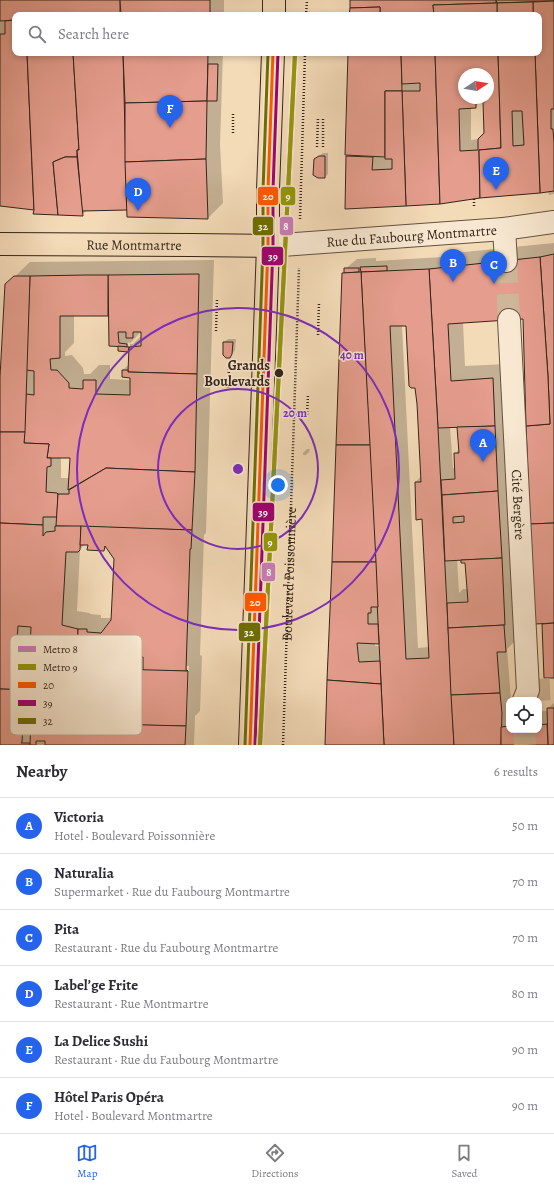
<!DOCTYPE html>
<html lang="en">
<head>
<meta charset="utf-8">
<style>
	:root { --surface:#fff; --page:#f2f2f3; --text:#2b2b33; --muted:#7c7c81; --line:#e1e1e2; --accent:#2563eb }
	body { margin:0; font-family:Alegreya,serif; background:var(--page); color:var(--text) }
	.controls { position:absolute; right:12px; bottom:12px; display:grid; overflow:hidden; border-radius:8px; box-shadow:0 2px 6px #0003 }
	.controls button { width:36px; height:36px; display:grid; place-items:center; padding:0; border:0; border-bottom:1px solid var(--line); background:var(--surface); color:var(--text); font:20px sans-serif }
	.compass { position:absolute; left:458px; top:68px; width:36px; height:36px; border-radius:50%; background:var(--surface); box-shadow:0 2px 6px #0003; rotate:78deg }
	.you { position:absolute; left:278px; top:485px; width:14px; height:14px; margin:-10px; border:3px solid #fff; border-radius:50%; background:#1a73e8; box-shadow:0 0 0 6px #1a73e833 }
	.badge { display:grid; place-items:center; width:26px; height:26px; border-radius:50%; background:var(--accent); color:#fff; font-size:13px; font-weight:700 }
	.pin { position:absolute; translate:-50% -33px; filter:drop-shadow(0 1px 2px #0008) }
	.pin::after { content:''; position:absolute; top:21px; width:14px; height:12px; background:inherit; clip-path:polygon(0 0,100% 0,50% 100%) }
	.list { margin:0; padding:0; list-style:none }
	h2 { display:flex; justify-content:space-between; align-items:center; height:52px; margin:0; padding:0 16px; font-size:17px }
	h2 small { font-size:13px; font-weight:400; color:var(--muted) }
	.list li { display:grid; grid-template-columns:26px 1fr auto; gap:12px; align-items:center; box-sizing:border-box; height:56px; padding:0 16px; border-top:1px solid var(--line) }
	.list b { display:block; font-size:15px; white-space:nowrap }
	.list p { margin:0; font-size:13px; white-space:nowrap; color:var(--muted) }
	.list em { font-size:13px; font-style:normal; color:var(--muted) }
	.icon { flex:none; width:22px; height:22px; fill:none; stroke:currentColor; stroke-width:2; stroke-linecap:round; stroke-linejoin:round }
	.map { position:relative; flex:none; width:554px; height:745px; overflow:hidden }
	.search { position:absolute; background:var(--surface); box-shadow:0 2px 6px #0003; left:12px; right:12px; top:12px; height:44px; display:flex; align-items:center; gap:10px; box-sizing:border-box; padding:0 14px; border-radius:8px; color:var(--muted); font-size:15px }
	.sheet { height:388px; background:var(--surface) }
	nav { display:flex; justify-content:space-around; align-items:center; box-sizing:border-box; height:56px; border-top:1px solid var(--line); background:var(--surface); font-size:11px; color:var(--muted) }
	nav a { display:grid; justify-items:center; gap:2px }
	nav .on { color:var(--accent) }
	.map>svg:first-child { display:block }
	.shadow { fill:#0003; fill-rule:evenodd }
	.building { fill:#e59d8d; stroke:#33251a; fill-rule:evenodd }
	.lines { fill:none; stroke-linecap:round; stroke-linejoin:round }
	.minor-tunnel { stroke:#cdb798; stroke-width:22; stroke-dasharray:22 11; stroke-linecap:butt }
	.minor-casing { stroke:#635242; stroke-width:24 }
	.major-casing { stroke:#33251a; stroke-width:24 }
	.path { stroke:#33251a; stroke-width:2.5; stroke-dasharray:1 2; stroke-linecap:butt }
	.minor { stroke:#f8e8d1; stroke-width:22 }
	.major { stroke:#f4dbb8; stroke-width:22 }
	.bus-1-casing { stroke:#f8e8d1; stroke-width:6 }
	.bus-2-casing { stroke:#f8e8d1; stroke-width:6 }
	.bus-3-casing { stroke:#f8e8d1; stroke-width:6 }
	.bus-1 { stroke:#ff5a00; stroke-width:3 }
	.bus-2 { stroke:#a0006e; stroke-width:3 }
	.bus-3 { stroke:#6e6e00; stroke-width:3 }
	.metro-1-casing { stroke:#f8e8d1; stroke-width:7 }
	.metro-2-casing { stroke:#f8e8d1; stroke-width:7 }
	.metro-1 { stroke:#ca7db6; stroke-width:4 }
	.metro-2 { stroke:#959706; stroke-width:4 }
	.ring { fill:none; stroke:#7b2cbf; stroke-width:2 }
	.stop-dot { fill:#33251a; stroke:#f8e8d1; stroke-width:1.5 }
	.labels { text-anchor:middle; dominant-baseline:central; stroke-width:3; stroke-linejoin:round; paint-order:stroke }
	.street-label { font-size:14px; fill:#33251a; stroke:#f8e8d1 }
	.stop-label { font-size:14px; font-weight:bold; fill:#33251a; stroke:#f8e8d1; text-anchor:end }
	.key { fill:#f8e8d1; stroke:#bdae9a; stroke-width:1 }
	.key-label { font-size:11px; fill:#33251a }
	.centre { fill:#7b2cbf; stroke:#f8e8d1; stroke-width:2 }
	.ring-label { font-size:12px; text-anchor:middle; font-weight:bold; fill:#7b2cbf; stroke:#f8e8d1; stroke-width:3; stroke-linejoin:round; paint-order:stroke }
	.line-badge { stroke:#f8e8d1; stroke-width:1.5 }
	.badge-label { font-size:11px; text-anchor:middle; font-weight:bold; fill:#fff }
</style>
</head>
<body>
<div class="map">
<svg width="554" height="745" viewBox="0 0 554 745">
	<rect width="100%" height="100%" fill="#f4dbb8"/>
	<filter id="stains"><feTurbulence type="fractalNoise" baseFrequency=".005" numOctaves="4"/><feColorMatrix values="0 0 0 0 .2 0 0 0 0 .09 0 0 0 0 .02 0 0 0 .5 -.17"/></filter>
	<radialGradient id="worn" r=".72"><stop offset=".6" stop-color="#630" stop-opacity="0"/><stop offset="1" stop-color="#630" stop-opacity=".3"/></radialGradient>
	<g class="shadow">
		<path d="M 0,0 L 224,0 L 224,15 L 15,15 L 15,53 L 223,53 L 220,144 L 223,203 L 208,218 L 128,209 L 87,210 L 82,215 L 0,205 Z"/>
		<path d="M 351,0 L 554,0 L 554,194 L 549,195 L 548,192 L 551,190 L 346,208 L 347,156 L 346,155 L 349,53 L 539,53 L 539,15 L 350,15 ZM 464,74 L 488,74 L 488,98 L 485,98 L 486,101 L 484,103 L 485,133 L 479,139 L 471,140 L 471,107 L 475,107 L 484,98 L 464,98 Z"/>
		<path d="M 323,153 L 328,153 L 328,174 L 325,177 L 315,159 Z"/>
		<path d="M 554,243 L 554,677 L 544,677 L 542,623 L 524,318 L 463,322 L 465,366 L 507,364 L 515,641 L 507,649 L 511,700 L 509,700 L 509,730 L 539,730 L 539,711 L 548,711 L 548,708 L 554,703 L 554,745 L 326,745 L 343,274 L 345,271 L 345,269 L 357,259 L 376,258 L 376,261 L 442,257 L 444,254 ZM 407,324 L 418,404 L 421,476 L 416,482 L 417,519 L 423,518 L 429,647 L 418,648 L 402,325 ZM 450,427 L 458,427 L 459,449 L 455,454 L 455,468 L 453,468 ZM 457,559 L 462,559 L 466,562 L 468,589 L 463,589 L 459,593 ZM 380,642 L 380,646 L 375,646 L 375,643 L 379,643 Z"/>
		<path d="M 214,260 L 206,533 L 204,535 L 200,655 L 202,656 L 200,711 L 195,716 L 194,745 L 0,745 L 0,390 L 6,285 L 30,262 ZM 74,315 L 109,315 L 119,345 L 128,351 L 130,349 L 129,364 L 123,370 L 123,376 L 131,377 L 131,380 L 110,379 L 110,365 L 99,365 L 90,374 L 84,374 L 83,368 L 72,355 L 65,356 L 65,352 L 74,343 ZM 142,331 L 142,335 L 133,344 L 130,344 L 130,349 L 128,349 L 128,342 L 130,343 ZM 61,457 L 71,457 L 70,478 L 61,478 ZM 85,544 L 89,544 L 104,550 L 107,546 L 115,558 L 112,618 L 101,618 L 101,615 L 90,614 L 90,613 L 77,611 L 80,549 ZM 187,666 L 189,666 L 187,712 L 185,712 ZM 100,691 L 126,692 L 132,700 L 131,715 L 93,714 L 99,708 Z"/>
		<path d="M 228,339 L 236,339 L 235,350 L 230,357 L 224,342 Z"/>
		<path d="M 307,449 L 310,449 L 309,452 L 306,455 L 303,455 L 303,453 Z"/>
	</g>
	<g class="building">
		<path d="M 0,0 L 120,0 L 120,13 L 70,15 L 15,15 L 15,20 L 0,21 Z"/>
		<path d="M 120,0 L 210,0 L 210,15 L 121,15 Z"/>
		<path d="M 350,0 L 496,0 L 496,3 L 433,5 L 434,15 L 380,15 L 380,7 L 350,8 Z"/>
		<path d="M 496,0 L 554,0 L 554,1 L 497,3 Z"/>
		<path d="M 554,1 L 554,109 L 551,109 L 551,129 L 553,129 L 554,143 L 554,191 L 540,193 L 535,53 L 539,53 L 539,15 L 533,15 L 533,2 Z"/>
		<path d="M 533,2 L 533,15 L 497,15 L 497,3 Z"/>
		<path d="M 497,3 L 497,15 L 434,15 L 433,5 Z"/>
		<path d="M 380,7 L 380,15 L 349,15 L 350,8 Z"/>
		<path d="M 120,13 L 121,15 L 71,15 Z"/>
		<path d="M 15,20 L 15,53 L 27,53 L 34,210 L 0,206 L 0,34 L 5,34 L 5,21 Z"/>
		<path d="M 27,53 L 73,53 L 79,150 L 77,150 L 77,157 L 65,157 L 53,162 L 58,215 L 33,214 L 34,210 Z"/>
		<path d="M 73,53 L 123,53 L 127,210 L 82,211 L 77,150 L 79,150 Z"/>
		<path d="M 123,53 L 208,53 L 207,101 L 125,103 Z"/>
		<path d="M 348,53 L 401,53 L 402,91 L 385,91 L 385,157 L 345,155 Z"/>
		<path d="M 401,53 L 435,53 L 440,204 L 406,206 L 402,91 L 420,91 L 420,83 L 402,84 Z"/>
		<path d="M 435,53 L 498,53 L 501,148 L 479,150 L 480,198 L 440,204 ZM 464,74 L 488,74 L 488,98 L 484,98 L 485,102 L 483,102 L 484,133 L 478,139 L 478,150 L 460,151 L 459,109 L 476,108 L 476,98 L 464,98 Z"/>
		<path d="M 498,53 L 535,53 L 540,193 L 480,198 L 479,150 L 501,148 ZM 512,111 L 522,111 L 524,145 L 513,146 Z"/>
		<path d="M 208,64 L 218,64 L 217,101 L 207,101 Z"/>
		<path d="M 385,91 L 402,91 L 406,206 L 345,209 L 346,156 L 373,157 L 372,170 L 392,169 L 392,159 L 385,159 Z"/>
		<path d="M 207,101 L 206,159 L 125,162 L 125,103 Z"/>
		<path d="M 319,156 L 325,156 L 325,178 L 318,178 L 313,175 L 314,159 Z"/>
		<path d="M 65,157 L 77,157 L 83,216 L 58,215 L 53,162 Z"/>
		<path d="M 206,159 L 208,219 L 127,217 L 125,162 Z"/>
		<path d="M 554,254 L 554,523 L 530,524 L 526,426 L 550,424 L 548,377 L 540,257 Z"/>
		<path d="M 540,257 L 548,377 L 550,424 L 526,426 L 523,319 L 448,324 L 451,381 L 493,378 L 495,426 L 438,428 L 429,269 Z"/>
		<path d="M 387,266 L 387,271 L 361,272 L 360,267 Z"/>
		<path d="M 344,268 L 359,268 L 359,272 L 344,273 Z"/>
		<path d="M 429,269 L 438,428 L 454,745 L 384,745 L 361,272 ZM 390,326 L 406,326 L 409,386 L 411,388 L 415,388 L 417,404 L 421,482 L 415,482 L 416,520 L 422,519 L 429,658 L 406,659 Z"/>
		<path d="M 361,272 L 370,445 L 336,445 L 342,273 Z"/>
		<path d="M 199,274 L 197,374 L 128,372 L 129,347 L 141,346 L 141,332 L 133,332 L 133,338 L 126,338 L 126,332 L 118,332 L 119,343 L 127,344 L 127,347 L 109,346 L 108,275 Z"/>
		<path d="M 86,275 L 108,275 L 108,316 L 60,316 L 60,358 L 50,359 L 51,370 L 57,370 L 69,383 L 69,388 L 83,389 L 83,380 L 96,380 L 96,394 L 130,395 L 130,378 L 122,377 L 122,370 L 128,370 L 128,372 L 197,374 L 195,472 L 106,468 L 68,490 L 70,458 L 47,458 L 49,444 L 24,443 L 26,394 L 34,395 L 34,371 L 26,370 L 30,276 Z"/>
		<path d="M 14,276 L 30,276 L 25,432 L 0,432 L 0,377 L 5,284 Z"/>
		<path d="M 223,342 L 233,342 L 232,354 L 230,358 L 226,358 L 223,355 Z"/>
		<path d="M 118,346 L 129,347 L 128,352 L 118,351 Z"/>
		<path d="M 495,426 L 498,491 L 442,495 L 441,480 L 455,479 L 454,453 L 459,453 L 457,427 Z"/>
		<path d="M 0,432 L 25,432 L 24,443 L 49,444 L 47,458 L 51,458 L 51,466 L 47,467 L 46,492 L 57,493 L 58,494 L 57,517 L 43,517 L 43,525 L 0,523 Z"/>
		<path d="M 336,445 L 370,445 L 376,562 L 332,562 Z"/>
		<path d="M 106,468 L 195,472 L 192,530 L 56,526 L 58,494 L 69,494 L 69,490 Z"/>
		<path d="M 498,491 L 502,558 L 445,561 L 442,495 ZM 464,516 L 464,522 L 453,523 L 453,517 Z"/>
		<path d="M 0,523 L 43,525 L 43,536 L 46,532 L 55,531 L 55,526 L 81,526 L 80,550 L 78,552 L 66,552 L 62,625 L 78,629 L 77,653 L 90,654 L 90,669 L 82,668 L 80,692 L 0,689 ZM 18,626 L 31,627 L 30,646 L 21,646 L 21,639 L 17,639 Z"/>
		<path d="M 554,523 L 554,623 L 535,624 L 530,524 Z"/>
		<path d="M 81,526 L 192,530 L 191,549 L 190,549 L 186,670 L 188,671 L 143,671 L 143,657 L 125,657 L 124,670 L 90,669 L 90,654 L 77,653 L 78,629 L 87,629 L 87,632 L 101,633 L 111,620 L 114,559 L 105,546 L 104,551 L 87,550 L 88,545 L 80,545 Z"/>
		<path d="M 502,558 L 505,625 L 448,628 L 447,603 L 468,602 L 465,563 L 461,563 L 461,560 Z"/>
		<path d="M 332,562 L 376,562 L 378,607 L 371,607 L 371,613 L 368,613 L 368,624 L 378,624 L 379,644 L 357,643 L 359,662 L 380,661 L 381,684 L 327,680 Z"/>
		<path d="M 554,623 L 554,678 L 544,678 L 542,624 Z"/>
		<path d="M 504,625 L 506,652 L 497,652 L 500,693 L 451,695 L 448,628 Z"/>
		<path d="M 82,668 L 188,671 L 186,726 L 130,725 L 131,701 L 125,693 L 86,691 L 85,724 L 31,722 L 32,690 L 80,692 Z"/>
		<path d="M 327,680 L 381,684 L 384,745 L 325,745 Z"/>
		<path d="M 0,689 L 32,690 L 30,718 L 22,717 L 22,723 L 23,725 L 22,742 L 21,743 L 30,743 L 30,745 L 0,745 Z"/>
		<path d="M 500,693 L 502,713 L 501,745 L 454,745 L 451,695 Z"/>
		<path d="M 547,708 L 554,708 L 554,745 L 548,745 Z"/>
		<path d="M 31,722 L 186,726 L 185,745 L 45,745 L 45,741 L 36,741 L 36,745 L 30,745 Z"/>
		<path d="M 547,724 L 548,745 L 501,745 L 501,727 L 509,726 L 509,730 L 539,730 L 539,725 Z"/>
	</g>
	<g class="lines">
		<g class="minor-tunnel">
			<path d="M 506,261 L 509,320"/>
			<path d="M 528,690 L 554,689"/>
			<path d="M 524,730 L 525,745"/>
		</g>
		<g class="minor-casing">
			<g id="minor">
				<path d="M 504,229 L 506,261"/>
				<path id="s2" d="M 268,246 L 504,229 L 554,222"/>
				<path id="s3" d="M 509,320 L 528,690 L 524,700"/>
			</g>
		</g>
		<g class="major-casing">
			<g id="major">
				<path d="M 274,15 L 274,0"/>
				<path id="s4" d="M 0,244 L 192,245 L 268,246"/>
				<path d="M 250,745 L 268,246 L 268,190 L 273,53"/>
			</g>
		</g>
		<g class="path">
			<path d="M 306,15 L 307,0"/>
			<path d="M 323,119 L 323,147"/>
			<path d="M 233,133 L 233,113"/>
			<path d="M 317,147 L 318,118"/>
			<path d="M 474,199 L 474,206"/>
			<path d="M 300,219 L 305,53"/>
			<path d="M 216,331 L 217,299"/>
			<path d="M 318,335 L 319,302"/>
			<path d="M 228,388 L 229,367"/>
			<path d="M 307,415 L 308,395"/>
			<path id="s1" d="M 283,745 L 299,268"/>
		</g>
		<use href="#minor" class="minor"/>
		<use href="#major" class="major"/>
		<g class="bus-1-casing">
			<path id="bus-1" d="M 250,745 L 268,246 L 268,190 L 273,53"/>
		</g>
		<g class="bus-2-casing">
			<path id="bus-2" d="M 255,745 L 273,246 L 273,190 L 278,53"/>
		</g>
		<g class="bus-3-casing">
			<path id="bus-3" d="M 245,745 L 263,246 L 263,190 L 268,53"/>
		</g>
		<use href="#bus-1" class="bus-1"/>
		<use href="#bus-2" class="bus-2"/>
		<use href="#bus-3" class="bus-3"/>
		<g class="metro-1-casing">
			<path id="metro-1" d="M 260,745 L 295,53"/>
		</g>
		<g class="metro-2-casing">
			<path id="metro-2" d="M 260,745 L 295,53"/>
		</g>
		<use href="#metro-1" class="metro-1"/>
		<use href="#metro-2" class="metro-2"/>
	</g>
	<g class="ring">
		<circle cx="238" cy="469" r="80"/>
		<circle cx="238" cy="469" r="161"/>
	</g>
	<circle class="stop-dot" cx="279" cy="373" r="5"/>
	<g class="labels">
		<g class="street-label">
			<text stroke="none"><textPath href="#s2" startOffset="144">Rue du Faubourg Montmartre</textPath></text>
			<text stroke="none"><textPath href="#s4" startOffset="134">Rue Montmartre</textPath></text>
			<text stroke="none"><textPath href="#s3" startOffset="185">Cité Bergère</textPath></text>
			<text stroke="none"><textPath href="#s1" startOffset="171">Boulevard Poissonnière</textPath></text>
		</g>
		<g class="stop-label">
			<text x="270" y="365">Grands<tspan x="270" dy="16">Boulevards</tspan></text>
		</g>
	</g>
	<rect x="10" y="635" width="132" height="100" rx="6" class="key"/>
	<rect x="18" y="646" width="18" height="6" fill="#ca7db6"/>
	<rect x="18" y="664" width="18" height="6" fill="#959706"/>
	<rect x="18" y="682" width="18" height="6" fill="#ff5a00"/>
	<rect x="18" y="700" width="18" height="6" fill="#a0006e"/>
	<rect x="18" y="718" width="18" height="6" fill="#6e6e00"/>
	<g class="key-label">
		<text x="43" y="653">Metro 8</text>
		<text x="43" y="671">Metro 9</text>
		<text x="43" y="689">20</text>
		<text x="43" y="707">39</text>
		<text x="43" y="725">32</text>
	</g>
	<circle cx="238" cy="469" r="6" class="centre"/>
	<g class="ring-label">
		<text x="352" y="359">40 m</text>
		<text x="295" y="417">20 m</text>
	</g>
	<g class="line-badge">
		<rect x="257" y="186" width="22" height="20" rx="4" fill="#ff5a00"/>
		<rect x="280" y="186" width="16" height="20" rx="4" fill="#959706"/>
		<rect x="279" y="216" width="15" height="20" rx="4" fill="#ca7db6"/>
		<rect x="252" y="216" width="22" height="20" rx="4" fill="#6e6e00"/>
		<rect x="261" y="246" width="23" height="20" rx="4" fill="#a0006e"/>
		<rect x="252" y="502" width="23" height="20" rx="4" fill="#a0006e"/>
		<rect x="263" y="532" width="15" height="20" rx="4" fill="#959706"/>
		<rect x="261" y="562" width="15" height="20" rx="4" fill="#ca7db6"/>
		<rect x="244" y="592" width="23" height="20" rx="4" fill="#ff5a00"/>
		<rect x="238" y="622" width="23" height="20" rx="4" fill="#6e6e00"/>
	</g>
	<g class="badge-label">
		<text x="268" y="200">20</text>
		<text x="288" y="200">9</text>
		<text x="286" y="230">8</text>
		<text x="263" y="230">32</text>
		<text x="273" y="260">39</text>
		<text x="263" y="516">39</text>
		<text x="270" y="546">9</text>
		<text x="269" y="576">8</text>
		<text x="255" y="606">20</text>
		<text x="249" y="636">32</text>
	</g>
	<rect width="100%" height="100%" filter="url(#stains)"/>
	<rect width="100%" height="100%" fill="url(#worn)"/>
</svg>
<div class="controls">
<button><svg class="icon" aria-label="locate" viewBox="0 0 24 24"><circle cx="12" cy="12" r="6"/><path d="M12 2v4M12 18v4M2 12h4M18 12h4"/></svg></button>
</div>
<svg class="compass" viewBox="-18 -18 36 36"><path d="M0-13l5 13h-10z" fill="#e53935"/><path d="M0 13l5-13h-10z" fill="#7c7c81"/></svg>
<div class="you"></div>
<div class="pin badge" style="left:483px;top:462px">A</div>
<div class="pin badge" style="left:453px;top:282px">B</div>
<div class="pin badge" style="left:494px;top:284px">C</div>
<div class="pin badge" style="left:138px;top:211px">D</div>
<div class="pin badge" style="left:496px;top:190px">E</div>
<div class="pin badge" style="left:170px;top:128px">F</div>
<div class="search"><svg class="icon" aria-label="search" viewBox="0 0 24 24"><circle cx="10" cy="10" r="6"/><path d="M15 15l6 6"/></svg>Search here</div>
</div>
<section class="sheet">
<h2>Nearby<small>6 results</small></h2>
<ul class="list">
<li><span class="badge">A</span><div><b>Victoria</b><p>Hotel · Boulevard Poissonnière</p></div><em>50 m</em></li>
<li><span class="badge">B</span><div><b>Naturalia</b><p>Supermarket · Rue du Faubourg Montmartre</p></div><em>70 m</em></li>
<li><span class="badge">C</span><div><b>Pita</b><p>Restaurant · Rue du Faubourg Montmartre</p></div><em>70 m</em></li>
<li><span class="badge">D</span><div><b>Label’ge Frite</b><p>Restaurant · Rue Montmartre</p></div><em>80 m</em></li>
<li><span class="badge">E</span><div><b>La Delice Sushi</b><p>Restaurant · Rue du Faubourg Montmartre</p></div><em>90 m</em></li>
<li><span class="badge">F</span><div><b>Hôtel Paris Opéra</b><p>Hotel · Boulevard Montmartre</p></div><em>90 m</em></li>
</ul>
</section>
<nav>
<a class="on"><svg class="icon" aria-label="map" viewBox="0 0 24 24"><path d="M3 6l6-2 6 2 6-2v14l-6 2-6-2-6 2zM9 4v14M15 6v14"/></svg>Map</a>
<a><svg class="icon" aria-label="directions" viewBox="0 0 24 24"><path d="M12 3l9 9-9 9-9-9zM9 14v-3h6M13 9l2 2-2 2"/></svg>Directions</a>
<a><svg class="icon" aria-label="saved" viewBox="0 0 24 24"><path d="M7 4h10v16l-5-4-5 4z"/></svg>Saved</a>
</nav>
</body>
</html>
